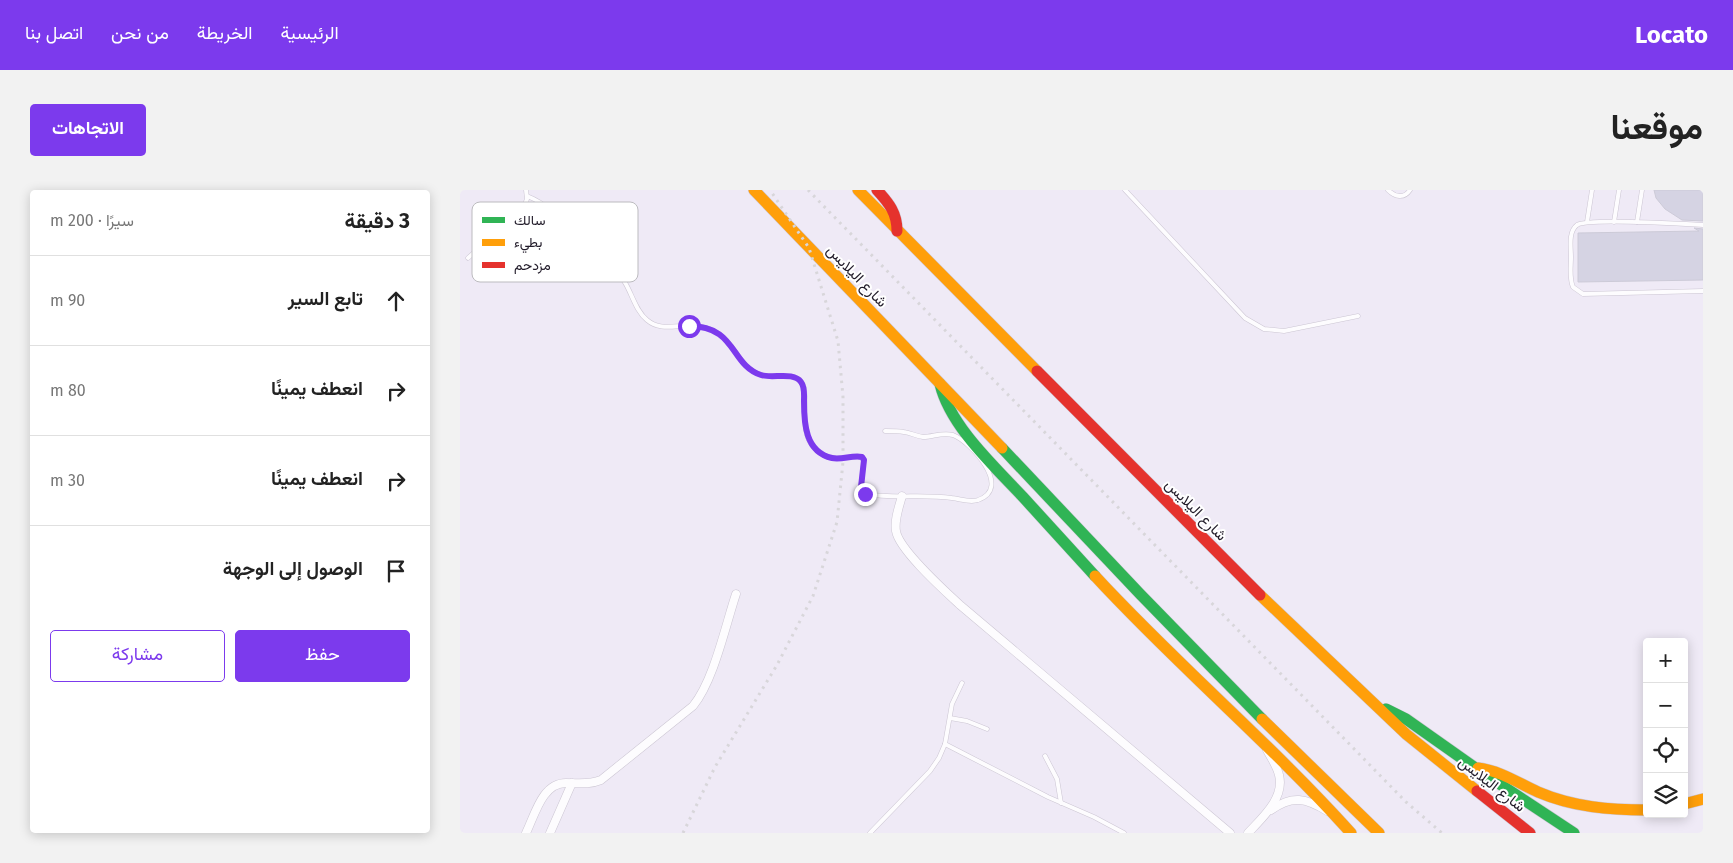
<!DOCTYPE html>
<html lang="ar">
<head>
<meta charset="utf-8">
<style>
	:root { --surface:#fff; --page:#f2f2f2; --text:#222; --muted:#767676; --line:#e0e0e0; --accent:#7c3aed }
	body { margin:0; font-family:"Fira Sans",Vazirmatn,sans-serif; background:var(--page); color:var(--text); direction:rtl }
	.controls { position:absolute; right:15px; bottom:15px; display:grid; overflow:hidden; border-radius:5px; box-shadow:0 2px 12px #0003 }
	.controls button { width:45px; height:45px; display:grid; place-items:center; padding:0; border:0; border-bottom:1px solid var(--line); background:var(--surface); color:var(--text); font:25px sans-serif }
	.stop { position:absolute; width:15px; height:15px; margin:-11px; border:4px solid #7c3aed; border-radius:50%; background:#fff }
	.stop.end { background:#7c3aed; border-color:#fff; box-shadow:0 1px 5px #0008 }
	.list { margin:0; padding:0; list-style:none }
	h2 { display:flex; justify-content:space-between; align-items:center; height:65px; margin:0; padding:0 20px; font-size:21px }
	h2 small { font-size:16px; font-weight:400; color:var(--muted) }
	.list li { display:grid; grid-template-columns:32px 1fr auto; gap:15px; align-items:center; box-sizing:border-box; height:90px; padding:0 20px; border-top:1px solid var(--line) }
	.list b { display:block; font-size:19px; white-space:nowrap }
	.list em { font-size:16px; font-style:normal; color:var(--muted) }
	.actions { display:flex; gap:10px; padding:15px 20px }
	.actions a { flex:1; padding:11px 0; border:1px solid var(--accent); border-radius:5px; text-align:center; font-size:18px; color:var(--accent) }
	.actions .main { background:var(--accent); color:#fff }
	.icon { flex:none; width:28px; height:28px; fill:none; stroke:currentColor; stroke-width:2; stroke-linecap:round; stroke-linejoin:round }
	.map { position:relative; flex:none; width:1243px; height:643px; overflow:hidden; direction:ltr; border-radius:5px }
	header { display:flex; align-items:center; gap:30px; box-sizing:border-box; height:70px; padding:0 25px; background:var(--accent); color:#fff }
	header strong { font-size:24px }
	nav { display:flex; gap:28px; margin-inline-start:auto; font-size:18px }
	.intro { display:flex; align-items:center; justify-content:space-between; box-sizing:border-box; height:120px; padding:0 30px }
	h1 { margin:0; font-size:35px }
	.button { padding:12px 22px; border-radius:5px; background:var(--accent); color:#fff; font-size:18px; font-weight:700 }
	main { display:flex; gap:30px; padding:0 30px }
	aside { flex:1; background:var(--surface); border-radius:5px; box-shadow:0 2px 12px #0003 }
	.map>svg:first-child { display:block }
	.building { fill:#d5d3e3; stroke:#cccad7 }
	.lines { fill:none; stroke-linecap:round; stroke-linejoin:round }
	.lane-casing { stroke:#ccc6d3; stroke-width:5 }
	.street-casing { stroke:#ccc6d3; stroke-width:9 }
	.fast-casing { stroke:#ccc6d3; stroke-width:12 }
	.slow-casing { stroke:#ccc6d3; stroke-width:12 }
	.jam-casing { stroke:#ccc6d3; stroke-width:12 }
	.lane { stroke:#fdfcfe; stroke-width:4 }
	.street { stroke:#fdfcfe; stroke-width:8 }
	.fast { stroke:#30b455; stroke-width:11 }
	.slow { stroke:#ff9f0a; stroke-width:11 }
	.jam { stroke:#e5322d; stroke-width:11 }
	.rail { stroke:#d8d6da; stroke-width:3; stroke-dasharray:2.5 5; stroke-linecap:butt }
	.route { stroke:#7c3aed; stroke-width:6 }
	.labels { text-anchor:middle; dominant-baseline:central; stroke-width:4; stroke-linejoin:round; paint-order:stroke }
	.street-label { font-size:15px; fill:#211b29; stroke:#fff }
	.key { fill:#fff; stroke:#bcbbbf; stroke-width:1 }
	.key-label { font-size:14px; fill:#211b29 }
</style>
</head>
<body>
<header>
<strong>Locato</strong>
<nav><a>الرئيسية</a><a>الخريطة</a><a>من نحن</a><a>اتصل بنا</a></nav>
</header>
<div class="intro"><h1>موقعنا</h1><a class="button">الاتجاهات</a></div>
<main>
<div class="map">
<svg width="1243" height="643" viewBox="0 0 1243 643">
	<rect width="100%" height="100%" fill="#efeaf6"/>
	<g class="building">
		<path d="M 1194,0 L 1243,0 L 1243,31 L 1222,30 L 1205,19 L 1196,8 Z"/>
		<path d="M 1234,38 L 1243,39 L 1243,90 L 1118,92 L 1118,43 L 1239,41 Z"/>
	</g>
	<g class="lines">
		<g class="lane-casing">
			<g id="lane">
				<path d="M 665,0 L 785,128 L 804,139 L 824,141 L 898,126"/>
				<path d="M 928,0 C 935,7 944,9 950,0"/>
				<path d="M 67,6 C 93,16 112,41 132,59 C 143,69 156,78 164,91 C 172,103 175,120 187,130 C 201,142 218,134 235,136 C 274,139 271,169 296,183 C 309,190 330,182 340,190 C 354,203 329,252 368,267 C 380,271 391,265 402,267 L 404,270 L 401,297 L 405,304 C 433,309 463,304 492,308 C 501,309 510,313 518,310 C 553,298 511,252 493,245 C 482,242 473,247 463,247 C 456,246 451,243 444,242 C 438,241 432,241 425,241"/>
				<path d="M 1127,32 L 1132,0"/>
				<path d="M 1154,32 L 1159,0"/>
				<path d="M 1177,32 L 1182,0"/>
				<path d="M 1243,35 C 1225,34 1127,28 1117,35 C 1108,42 1111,57 1111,67 C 1111,77 1109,88 1113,97 L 1123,104 L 1243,101"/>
				<path d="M 8,68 L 63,19 L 67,9 L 66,0"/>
				<path d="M 490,528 L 507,531 L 527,539"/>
				<path d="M 485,554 L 588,607 L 634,627 L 664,643"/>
				<path d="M 585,566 L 597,589 L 601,613"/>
				<path d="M 410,643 L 470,581 L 479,568 L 485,554 L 492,514 L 502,493"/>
			</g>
		</g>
		<g class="street-casing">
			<g id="street">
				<path d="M 442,306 C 439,317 434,330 436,341 C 439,360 485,401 500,415 L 770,643"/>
				<path d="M 811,620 C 832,605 846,608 867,621"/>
				<path d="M 66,643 C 75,625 82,593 106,593 C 118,593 129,595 141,590 L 233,516 C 254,490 265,437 276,404"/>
				<path d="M 90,643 L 112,593"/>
				<path d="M 788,643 C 802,628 825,608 819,585 C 817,576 811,568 807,560"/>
			</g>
		</g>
		<g class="fast-casing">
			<g id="fast">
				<path d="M 480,194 C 490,236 534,276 563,307 C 587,333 611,360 635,386"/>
				<path d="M 542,258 L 681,405 L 802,529"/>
				<path d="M 926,519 L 946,529 L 1014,577 L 1114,643"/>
			</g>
		</g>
		<g class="slow-casing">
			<g id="slow">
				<path d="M 294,0 L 542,258"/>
				<path d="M 398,0 L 577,181"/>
				<path d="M 635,386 C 717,475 810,553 891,643"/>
				<path d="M 800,405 L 946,544 L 1017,601"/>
				<path d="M 802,529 L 919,643"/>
				<path d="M 1018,578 C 1041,581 1058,593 1078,602 C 1113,617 1150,620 1187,620"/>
				<path d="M 1224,614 L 1243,609"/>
			</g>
		</g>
		<g class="jam-casing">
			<g id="jam">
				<path d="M 417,0 C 429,13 437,23 437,41"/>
				<path d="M 577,181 L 800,405"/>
				<path d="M 1017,601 L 1070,643"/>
			</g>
		</g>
		<use href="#lane" class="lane"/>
		<use href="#street" class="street"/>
		<use href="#fast" class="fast"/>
		<use href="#slow" class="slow"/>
		<use href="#jam" class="jam"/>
		<g class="rail">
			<path d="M 348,0 L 946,612 L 982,643"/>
			<path d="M 223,643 L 255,577 L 317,475 L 353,406 L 377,332 L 383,272 L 383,207 L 378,151 L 349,58 L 310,0"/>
		</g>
	</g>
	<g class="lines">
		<path class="route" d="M 229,136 C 277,136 270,175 301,185 C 313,189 333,181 341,192 C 345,197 344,205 344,211 C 344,233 345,262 372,268 C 382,270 392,265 402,267 L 404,270 L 401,297 L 405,304"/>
	</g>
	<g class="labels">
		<g class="street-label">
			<text transform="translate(397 86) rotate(46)">شارع اليلايس</text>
			<text transform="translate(736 320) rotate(45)">شارع اليلايس</text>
			<text transform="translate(1032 594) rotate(38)">شارع اليلايس</text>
		</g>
	</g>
	<rect x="12" y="12" width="166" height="80" rx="8" class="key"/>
	<rect x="22" y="27" width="23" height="6" fill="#30b455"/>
	<rect x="22" y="49" width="23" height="7" fill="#ff9f0a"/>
	<rect x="22" y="72" width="23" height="6" fill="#e5322d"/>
	<g class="key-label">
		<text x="54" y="35">سالك</text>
		<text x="54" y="57">بطيء</text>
		<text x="54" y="80">مزدحم</text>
	</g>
</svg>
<div class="controls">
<button>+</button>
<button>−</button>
<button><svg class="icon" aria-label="locate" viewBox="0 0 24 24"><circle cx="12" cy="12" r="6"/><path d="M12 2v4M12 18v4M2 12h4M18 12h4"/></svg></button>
<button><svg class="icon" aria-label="layers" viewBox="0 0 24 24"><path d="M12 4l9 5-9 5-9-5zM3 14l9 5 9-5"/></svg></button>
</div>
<div class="stop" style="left:229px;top:136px"></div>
<div class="stop end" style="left:405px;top:304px"></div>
</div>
<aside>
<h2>3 دقيقة<small>سيرًا · 200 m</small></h2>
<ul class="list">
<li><svg class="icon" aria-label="ahead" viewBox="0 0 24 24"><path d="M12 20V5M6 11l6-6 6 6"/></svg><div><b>تابع السير</b></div><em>90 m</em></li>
<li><svg class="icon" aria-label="right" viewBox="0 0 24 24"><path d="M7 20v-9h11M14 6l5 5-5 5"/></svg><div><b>انعطف يمينًا</b></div><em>80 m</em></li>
<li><svg class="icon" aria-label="right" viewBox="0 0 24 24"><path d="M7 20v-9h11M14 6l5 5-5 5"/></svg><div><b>انعطف يمينًا</b></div><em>30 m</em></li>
<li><svg class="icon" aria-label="arrive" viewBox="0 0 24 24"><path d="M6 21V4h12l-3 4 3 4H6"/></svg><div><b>الوصول إلى الوجهة</b></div></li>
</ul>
<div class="actions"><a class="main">حفظ</a><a>مشاركة</a></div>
</aside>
</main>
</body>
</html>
